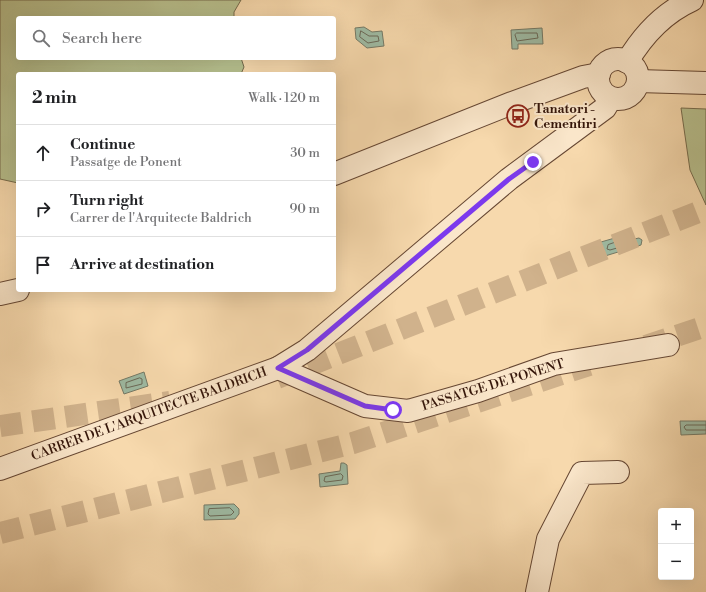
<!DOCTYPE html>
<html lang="en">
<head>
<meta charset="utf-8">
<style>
	:root { --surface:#fff; --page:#f6f6f6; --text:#202124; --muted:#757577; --line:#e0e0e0 }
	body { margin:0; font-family:"Libre Bodoni",serif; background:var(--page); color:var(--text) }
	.controls { position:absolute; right:12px; bottom:12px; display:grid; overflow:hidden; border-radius:4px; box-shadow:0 4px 16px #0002 }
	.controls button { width:36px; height:36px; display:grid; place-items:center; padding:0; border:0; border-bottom:1px solid var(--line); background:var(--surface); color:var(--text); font:20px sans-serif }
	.stop { position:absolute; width:12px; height:12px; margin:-9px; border:3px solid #7c3aed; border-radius:50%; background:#fff }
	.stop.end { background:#7c3aed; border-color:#fff; box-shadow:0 1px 4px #0008 }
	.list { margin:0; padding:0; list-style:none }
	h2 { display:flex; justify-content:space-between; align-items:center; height:52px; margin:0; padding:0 16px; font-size:17px }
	h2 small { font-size:13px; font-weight:400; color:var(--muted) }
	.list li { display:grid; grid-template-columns:26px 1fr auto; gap:12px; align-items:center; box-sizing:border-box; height:56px; padding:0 16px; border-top:1px solid var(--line) }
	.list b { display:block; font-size:15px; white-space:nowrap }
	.list p { margin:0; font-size:13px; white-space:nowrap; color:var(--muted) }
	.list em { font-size:13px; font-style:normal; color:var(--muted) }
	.icon { flex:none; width:22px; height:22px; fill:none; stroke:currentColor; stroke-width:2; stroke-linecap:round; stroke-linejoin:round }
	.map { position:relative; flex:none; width:706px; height:592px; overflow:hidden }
	.search { position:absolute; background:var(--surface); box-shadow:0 4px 16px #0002; left:16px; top:16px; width:320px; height:44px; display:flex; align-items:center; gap:10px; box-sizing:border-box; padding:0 14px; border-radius:4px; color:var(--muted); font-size:15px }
	.panel { position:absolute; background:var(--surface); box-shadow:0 4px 16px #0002; left:16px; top:72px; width:320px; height:220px; border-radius:4px }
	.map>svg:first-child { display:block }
	.green { fill:#b8c08e; stroke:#766b4c }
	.water { fill:#9ebba4; stroke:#747966 }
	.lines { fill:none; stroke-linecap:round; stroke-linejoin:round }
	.shore { stroke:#6a6857; stroke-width:1 }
	.highway-tunnel { stroke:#d0b28c; stroke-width:22; stroke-dasharray:22 11; stroke-linecap:butt }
	.minor-casing { stroke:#664733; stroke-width:24 }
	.minor { stroke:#fae6ca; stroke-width:22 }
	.route { stroke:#7c3aed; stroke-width:5 }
	.labels { text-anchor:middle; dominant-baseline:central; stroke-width:4; stroke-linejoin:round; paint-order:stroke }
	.poi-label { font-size:13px; font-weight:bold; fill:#35160a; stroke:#fae6ca; text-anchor:start }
	.street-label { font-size:13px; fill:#35160a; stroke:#fae6ca }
</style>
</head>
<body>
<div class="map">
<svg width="706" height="592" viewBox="0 0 706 592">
	<rect width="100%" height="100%" fill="#f7d9ad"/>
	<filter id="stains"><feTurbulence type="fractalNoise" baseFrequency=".005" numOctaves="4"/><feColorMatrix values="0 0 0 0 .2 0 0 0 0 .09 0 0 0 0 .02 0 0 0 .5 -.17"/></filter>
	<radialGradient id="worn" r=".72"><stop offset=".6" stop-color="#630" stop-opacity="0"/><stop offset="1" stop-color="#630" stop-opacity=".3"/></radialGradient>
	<g class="green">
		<path d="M 0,0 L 241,0 L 234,12 L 234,18 L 18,18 L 18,58 L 241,58 L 244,67 L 241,74 L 18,74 L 18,183 L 0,179 Z"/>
		<path d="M 681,108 L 706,109 L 706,205 L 690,170 Z"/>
	</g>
	<g class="water">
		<path d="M 364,27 L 372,32 L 382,31 L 384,46 L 367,48 L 356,39 L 355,28 Z"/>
		<path d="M 542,28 L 543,44 L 518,44 L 518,49 L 512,49 L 511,30 Z"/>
		<path d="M 632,233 L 634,239 L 639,238 L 642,240 L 641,245 L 605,256 L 601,242 Z"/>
		<path d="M 144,372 L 148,386 L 124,394 L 119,381 Z"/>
		<path d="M 680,421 L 706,421 L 706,434 L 681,435 Z"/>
		<path d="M 341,463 L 344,463 L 347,465 L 348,484 L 320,487 L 319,474 L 340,471 Z"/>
		<path d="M 234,504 L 239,509 L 239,514 L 235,519 L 204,520 L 204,505 Z"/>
	</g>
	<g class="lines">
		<g class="shore">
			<path d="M 361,31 L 369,36 L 378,36 L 379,41 L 368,43 L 360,37 Z"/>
			<path d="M 517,33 L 537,33 L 538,38 L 517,41 L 515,35 Z"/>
			<path d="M 628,238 L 632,242 L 631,244 L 610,250 L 607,249 L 608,245 Z"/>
			<path d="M 140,378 L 142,379 L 142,384 L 126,388 L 126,383 Z"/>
			<path d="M 706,425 L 686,425 L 684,427 L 686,430 L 706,430"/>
			<path d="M 341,474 L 343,476 L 342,480 L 326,482 L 324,481 L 325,477 Z"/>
			<path d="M 230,508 L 234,512 L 231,515 L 210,516 L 208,514 L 209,509 Z"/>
		</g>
		<g class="highway-tunnel">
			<path d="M 646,346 L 706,326"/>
			<path d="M 277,378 L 706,209"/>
			<path d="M 0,426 L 170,402"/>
			<path d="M 0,533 L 353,443 L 589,365"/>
		</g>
		<g class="minor-casing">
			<g id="minor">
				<circle cx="618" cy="79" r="20"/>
				<path d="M 627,62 C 643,35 663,13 692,0"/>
				<path d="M 638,81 L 706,83"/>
				<path d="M 334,174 L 512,103 L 583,77 L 599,74"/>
				<path d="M 0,294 L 18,290"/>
				<path d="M 278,368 L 365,406 L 408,411 L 478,391 L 554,364 L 668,345"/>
				<path d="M 0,469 L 278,368 L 307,350 L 509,179 L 605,108 L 611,98"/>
				<path d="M 537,592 L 548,539 L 582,473 L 618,472"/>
			</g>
		</g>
		<use href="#minor" class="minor"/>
	</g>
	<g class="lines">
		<path class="route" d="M 393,410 L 365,406 L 278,368 L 307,350 L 509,179 L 533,162"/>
	</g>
	<defs>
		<g id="bus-ring" transform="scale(1.15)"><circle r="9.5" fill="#fae6ca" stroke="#8f2418" stroke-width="1.5"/><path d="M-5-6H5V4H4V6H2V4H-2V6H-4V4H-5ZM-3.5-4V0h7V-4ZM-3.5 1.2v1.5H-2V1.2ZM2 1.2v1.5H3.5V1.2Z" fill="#8f2418"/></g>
	</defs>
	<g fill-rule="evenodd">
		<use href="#bus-ring" x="518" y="116"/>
	</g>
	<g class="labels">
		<g class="poi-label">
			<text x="534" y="109">Tanatori -<tspan x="534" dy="15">Cementiri</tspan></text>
		</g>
		<g class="street-label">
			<text transform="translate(493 385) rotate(-17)">PASSATGE DE PONENT</text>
			<text transform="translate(149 414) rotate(-20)">CARRER DE L'ARQUITECTE BALDRICH</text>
		</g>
	</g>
	<rect width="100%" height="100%" filter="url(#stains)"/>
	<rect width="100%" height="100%" fill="url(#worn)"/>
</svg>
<div class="controls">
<button>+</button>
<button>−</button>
</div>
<div class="stop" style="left:393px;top:410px"></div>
<div class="stop end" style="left:533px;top:162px"></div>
<div class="search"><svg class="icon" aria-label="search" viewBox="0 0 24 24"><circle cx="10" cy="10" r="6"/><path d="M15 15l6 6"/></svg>Search here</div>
<section class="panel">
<h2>2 min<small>Walk · 120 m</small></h2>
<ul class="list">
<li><svg class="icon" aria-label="ahead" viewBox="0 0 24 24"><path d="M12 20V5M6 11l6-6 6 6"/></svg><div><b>Continue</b><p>Passatge de Ponent</p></div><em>30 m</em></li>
<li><svg class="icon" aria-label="right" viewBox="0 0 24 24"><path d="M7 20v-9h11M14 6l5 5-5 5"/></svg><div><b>Turn right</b><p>Carrer de l'Arquitecte Baldrich</p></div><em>90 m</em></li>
<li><svg class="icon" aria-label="arrive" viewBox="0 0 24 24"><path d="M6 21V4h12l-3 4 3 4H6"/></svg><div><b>Arrive at destination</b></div></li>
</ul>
</section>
</div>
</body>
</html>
